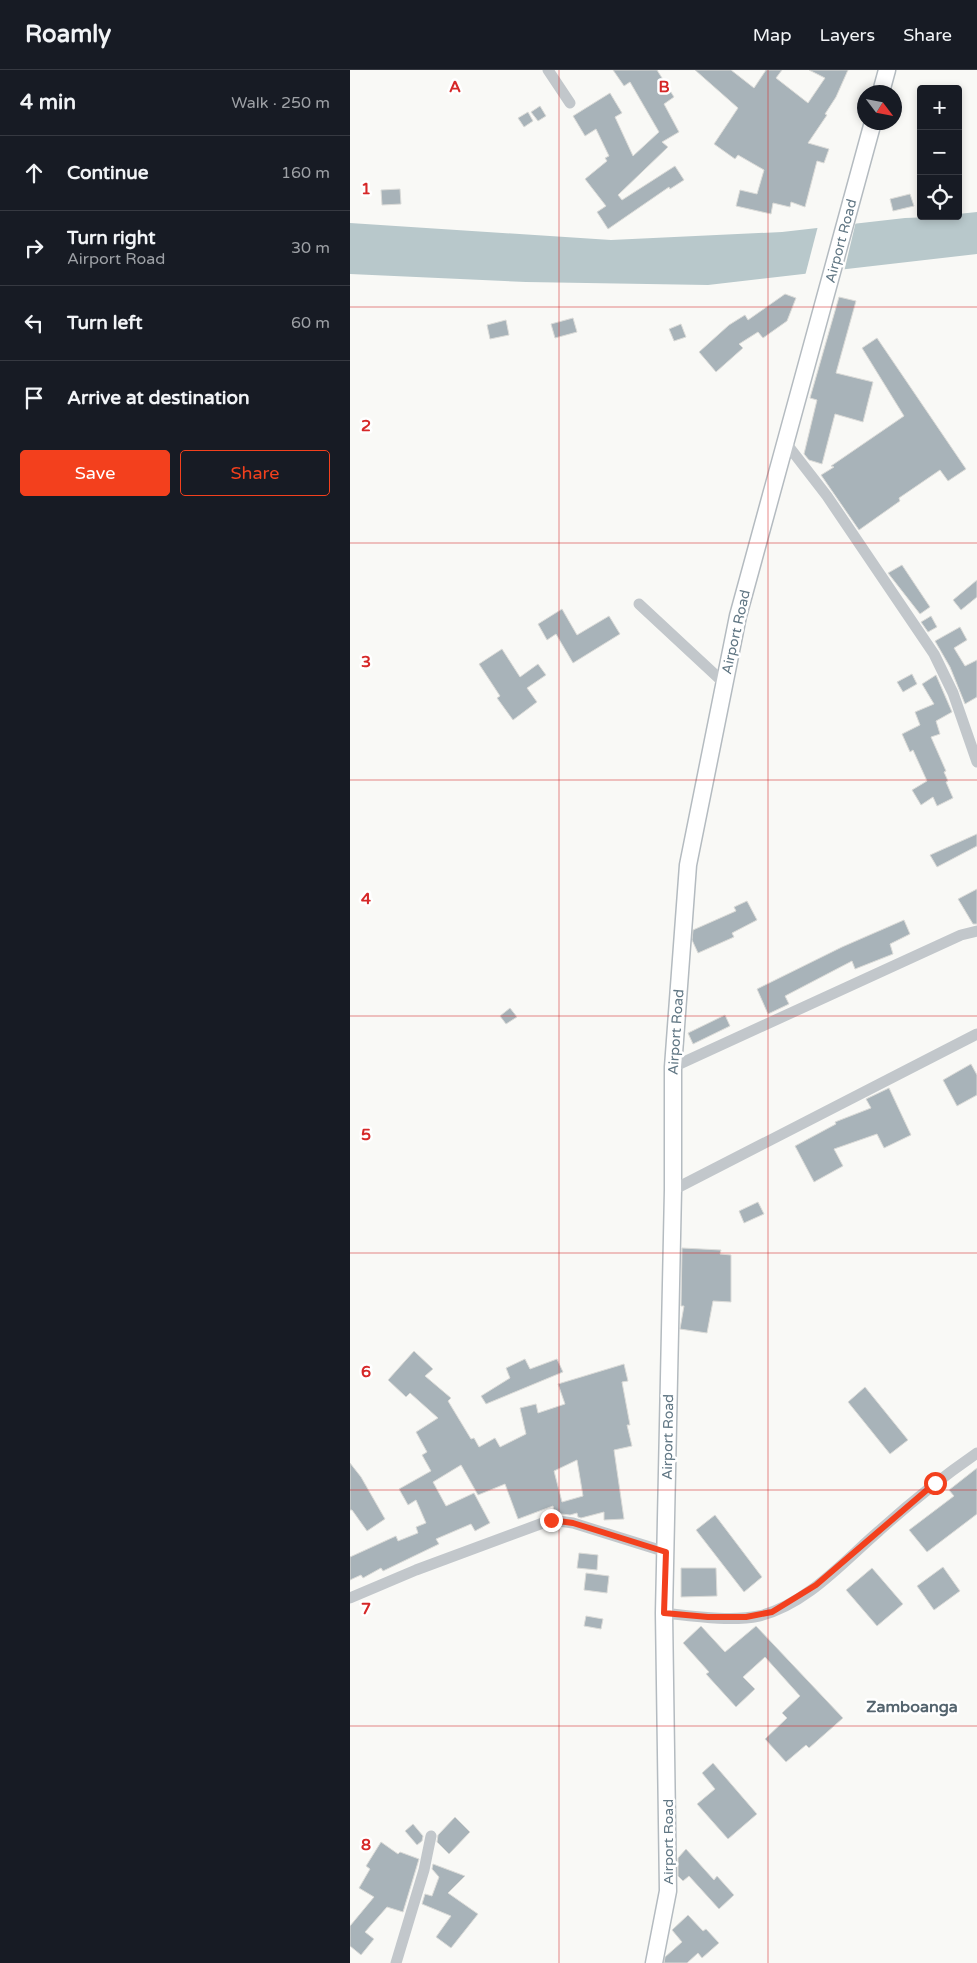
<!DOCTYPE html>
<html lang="en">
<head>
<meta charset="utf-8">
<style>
	:root { --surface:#171b24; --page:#242831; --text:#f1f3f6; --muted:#9ea1a6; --line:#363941; --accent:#f3401d }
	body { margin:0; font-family:"Varela Round",sans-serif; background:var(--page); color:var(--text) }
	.controls { position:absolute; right:15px; top:15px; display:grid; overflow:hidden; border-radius:5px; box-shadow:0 2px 8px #0003 }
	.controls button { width:45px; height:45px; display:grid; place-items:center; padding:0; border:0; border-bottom:1px solid var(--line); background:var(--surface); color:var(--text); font:25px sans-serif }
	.compass { position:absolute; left:507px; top:15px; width:45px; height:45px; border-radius:50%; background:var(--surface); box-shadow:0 2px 8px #0003; rotate:122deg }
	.stop { position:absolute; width:15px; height:15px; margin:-11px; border:4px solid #f3401d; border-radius:50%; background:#fff }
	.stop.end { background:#f3401d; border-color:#fff; box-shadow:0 1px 5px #0008 }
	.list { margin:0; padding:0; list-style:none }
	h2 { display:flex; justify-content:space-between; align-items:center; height:65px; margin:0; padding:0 20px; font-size:21px }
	h2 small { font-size:16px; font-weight:400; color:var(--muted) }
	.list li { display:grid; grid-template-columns:32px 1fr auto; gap:15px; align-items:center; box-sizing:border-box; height:75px; padding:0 20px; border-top:1px solid var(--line) }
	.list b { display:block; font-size:19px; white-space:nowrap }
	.list p { margin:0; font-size:16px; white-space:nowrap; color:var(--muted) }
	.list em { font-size:16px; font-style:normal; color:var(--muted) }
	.actions { display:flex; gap:10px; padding:15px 20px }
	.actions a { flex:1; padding:11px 0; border:1px solid var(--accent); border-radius:5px; text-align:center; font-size:18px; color:var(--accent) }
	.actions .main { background:var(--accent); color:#fff }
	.icon { flex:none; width:28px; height:28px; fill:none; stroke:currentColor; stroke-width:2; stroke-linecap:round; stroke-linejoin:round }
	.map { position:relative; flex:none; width:627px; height:1893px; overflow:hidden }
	header { display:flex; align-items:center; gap:30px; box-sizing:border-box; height:70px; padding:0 25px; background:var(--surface); border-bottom:1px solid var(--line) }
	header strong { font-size:24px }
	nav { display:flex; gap:28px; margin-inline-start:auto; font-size:18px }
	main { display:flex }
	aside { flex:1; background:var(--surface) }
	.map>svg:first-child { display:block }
	.water { fill:#b8c8cb }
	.pier { fill:#f9f9f6 }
	.building { fill:#a8b3b9; stroke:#dbdbd8; fill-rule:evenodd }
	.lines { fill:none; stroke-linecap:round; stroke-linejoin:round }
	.secondary-casing { stroke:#b4bbc0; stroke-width:19 }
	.street { stroke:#c2c7cb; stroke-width:11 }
	.secondary { stroke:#fff; stroke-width:16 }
	.route { stroke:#f3401d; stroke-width:6 }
	.grid { fill:none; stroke:#d62828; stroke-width:1; stroke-opacity:0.55 }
	.labels { text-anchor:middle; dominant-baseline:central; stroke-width:5; stroke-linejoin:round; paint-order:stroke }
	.street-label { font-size:14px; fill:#617784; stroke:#fff }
	.quarter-label { font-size:16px; font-weight:bold; fill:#54646e; stroke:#fff }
	.grid-label { font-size:16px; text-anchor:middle; font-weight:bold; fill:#d62828; stroke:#fff; stroke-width:5; stroke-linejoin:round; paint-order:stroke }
</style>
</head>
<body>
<header>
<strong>Roamly</strong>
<nav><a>Map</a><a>Layers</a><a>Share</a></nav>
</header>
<main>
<aside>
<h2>4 min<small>Walk · 250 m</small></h2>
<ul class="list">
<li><svg class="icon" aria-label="ahead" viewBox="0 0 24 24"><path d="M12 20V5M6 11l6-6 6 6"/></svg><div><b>Continue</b></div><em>160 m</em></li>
<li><svg class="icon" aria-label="right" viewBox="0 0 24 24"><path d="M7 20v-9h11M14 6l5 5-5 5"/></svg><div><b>Turn right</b><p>Airport Road</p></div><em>30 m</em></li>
<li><svg class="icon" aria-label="left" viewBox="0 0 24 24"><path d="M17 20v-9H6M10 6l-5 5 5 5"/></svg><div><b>Turn left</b></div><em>60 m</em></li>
<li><svg class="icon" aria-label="arrive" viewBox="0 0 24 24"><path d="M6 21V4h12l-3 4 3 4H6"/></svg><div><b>Arrive at destination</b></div></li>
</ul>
<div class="actions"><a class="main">Save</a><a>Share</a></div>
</aside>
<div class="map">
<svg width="627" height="1893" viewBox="0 0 627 1893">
	<rect width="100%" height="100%" fill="#f9f9f6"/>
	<path class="water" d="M 627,142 L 627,184 L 358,215 L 176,212 L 0,204 L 0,153 L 261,170 L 432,162 L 555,148 L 608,146 L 608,144 Z"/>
	<path class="pier" d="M 506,151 L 494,202 L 455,206 L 468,156 Z"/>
	<g class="building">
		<path d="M 263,0 L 307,0 L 324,27 L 314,34 L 329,62 L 312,72 L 318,77 L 268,125 L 272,130 L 325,96 L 334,110 L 320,119 L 319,117 L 258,159 L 247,142 L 256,136 L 235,109 L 257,91 L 255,88 L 259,86 L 246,59 L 235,66 L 223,46 L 260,23 L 272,43 L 265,47 L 283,86 L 309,62 L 280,12 L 274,16 Z"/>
		<path d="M 345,0 L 381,0 L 404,18 L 416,0 L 432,0 L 426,8 L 458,33 L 475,8 L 459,0 L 498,0 L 486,27 L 475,44 L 477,45 L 458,73 L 479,79 L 474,93 L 467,91 L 455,137 L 441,132 L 440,137 L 423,133 L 421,144 L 386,136 L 390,120 L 407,124 L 414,100 L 388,85 L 385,89 L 364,74 L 388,38 Z"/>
		<path d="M 190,36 L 196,46 L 188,51 L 181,42 Z"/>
		<path d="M 178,42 L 183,51 L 174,57 L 168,48 Z"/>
		<path d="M 50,119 L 51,134 L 32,135 L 31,120 Z"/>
		<path d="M 560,124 L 564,136 L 543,141 L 540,129 Z"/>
		<path d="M 435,224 L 446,228 L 437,251 L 413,268 L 408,262 L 389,274 L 393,278 L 366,302 L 349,282 L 379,255 L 395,245 L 398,250 Z"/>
		<path d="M 489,227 L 506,231 L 486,303 L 523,312 L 513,352 L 485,344 L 472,394 L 459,390 L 454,384 L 467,330 L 460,328 Z"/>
		<path d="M 223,248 L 227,262 L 205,268 L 201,254 Z"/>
		<path d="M 156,250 L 159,265 L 140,269 L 137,255 Z"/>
		<path d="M 331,254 L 336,267 L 324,271 L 319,259 Z"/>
		<path d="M 527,268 L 616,399 L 598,411 L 590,400 L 549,428 L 550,431 L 509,460 L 471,405 L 484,397 L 481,396 L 554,346 L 512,278 Z"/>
		<path d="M 552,495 L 580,537 L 570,544 L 538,503 Z"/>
		<path d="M 627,510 L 627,527 L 611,540 L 603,530 Z"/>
		<path d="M 212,539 L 227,565 L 259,546 L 270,564 L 223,593 L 206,564 L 197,570 L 188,554 Z"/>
		<path d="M 581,546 L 587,557 L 578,562 L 571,552 Z"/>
		<path d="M 610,557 L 617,570 L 604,578 L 615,596 L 627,590 L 627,627 L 615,634 L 600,597 L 585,571 Z"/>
		<path d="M 152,579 L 170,607 L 188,594 L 196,605 L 177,618 L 187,632 L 163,650 L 147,628 L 150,626 L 129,594 Z"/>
		<path d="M 562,604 L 567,614 L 553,622 L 547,612 Z"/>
		<path d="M 586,605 L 602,642 L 586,651 L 590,664 L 581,667 L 596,701 L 594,702 L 598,711 L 596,712 L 603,728 L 587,736 L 583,727 L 571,735 L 562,720 L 577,711 L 563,680 L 560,682 L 552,664 L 570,655 L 565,642 L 584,634 L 572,614 Z"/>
		<path d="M 627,764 L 627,776 L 587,797 L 580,785 Z"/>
		<path d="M 627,819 L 627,854 L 623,854 L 608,829 Z"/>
		<path d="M 397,831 L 407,850 L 382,863 L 384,867 L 348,883 L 342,870 L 343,860 L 386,841 L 384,837 Z"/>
		<path d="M 554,850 L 560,864 L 540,874 L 543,884 L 505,899 L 502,891 L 435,926 L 439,934 L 418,944 L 407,919 L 492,877 Z"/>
		<path d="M 160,938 L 167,947 L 156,954 L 150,946 Z"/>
		<path d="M 375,945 L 380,956 L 343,974 L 338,963 Z"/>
		<path d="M 621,994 L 627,1005 L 627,1025 L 607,1036 L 593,1010 Z"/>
		<path d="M 539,1018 L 561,1065 L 534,1078 L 527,1064 L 484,1079 L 493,1096 L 464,1112 L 445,1076 L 486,1054 L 485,1052 L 521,1038 L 516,1029 Z"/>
		<path d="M 408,1132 L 414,1144 L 394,1153 L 389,1141 Z"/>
		<path d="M 332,1178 L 371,1180 L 370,1184 L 381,1185 L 381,1232 L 363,1231 L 357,1263 L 330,1259 L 334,1236 L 331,1236 Z"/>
		<path d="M 64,1281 L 83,1299 L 75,1306 L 101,1328 L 98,1331 L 121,1369 L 124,1368 L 129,1377 L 145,1368 L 150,1377 L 176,1364 L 170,1338 L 186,1334 L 188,1343 L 215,1334 L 208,1314 L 274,1294 L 278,1311 L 272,1312 L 280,1355 L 277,1355 L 282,1376 L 264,1380 L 274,1449 L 254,1450 L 254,1442 L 231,1448 L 228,1447 L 227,1443 L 220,1445 L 204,1443 L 203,1436 L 168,1449 L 155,1414 L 128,1425 L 111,1395 L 83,1412 L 96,1436 L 124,1423 L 140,1453 L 125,1461 L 121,1454 L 86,1469 L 89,1474 L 33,1501 L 31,1498 L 13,1508 L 11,1505 L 0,1510 L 0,1487 L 46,1466 L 48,1471 L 68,1463 L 66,1457 L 76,1453 L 66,1430 L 58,1435 L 49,1419 L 81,1401 L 72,1385 L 77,1382 L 66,1362 L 88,1348 L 60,1323 L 56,1327 L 38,1310 ZM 227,1390 L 233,1426 L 212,1432 L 204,1401 Z"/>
		<path d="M 175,1289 L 180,1299 L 207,1289 L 213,1302 L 136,1334 L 131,1326 L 160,1308 L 156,1298 Z"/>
		<path d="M 515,1317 L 558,1370 L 540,1384 L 498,1332 Z"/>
		<path d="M 0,1393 L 11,1407 L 35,1449 L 17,1461 L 2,1440 L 0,1440 Z"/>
		<path d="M 627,1398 L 627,1444 L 577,1482 L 559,1460 L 604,1426 L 599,1420 Z"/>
		<path d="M 365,1445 L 412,1507 L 394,1522 L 346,1460 Z"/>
		<path d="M 229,1483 L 248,1485 L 247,1500 L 227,1498 Z"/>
		<path d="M 593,1497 L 610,1521 L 584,1540 L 567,1516 Z"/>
		<path d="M 331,1498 L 366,1498 L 367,1526 L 331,1527 Z"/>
		<path d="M 522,1498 L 553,1534 L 527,1556 L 496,1520 Z"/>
		<path d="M 236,1503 L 259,1506 L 257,1523 L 234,1520 Z"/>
		<path d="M 236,1546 L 253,1549 L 251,1559 L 234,1556 Z"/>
		<path d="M 351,1556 L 375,1582 L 406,1556 L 493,1648 L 459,1678 L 456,1675 L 436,1692 L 415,1669 L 437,1648 L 432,1643 L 450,1626 L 415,1587 L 393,1607 L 405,1619 L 386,1637 L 356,1604 L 359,1602 L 333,1573 Z"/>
		<path d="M 363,1693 L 407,1744 L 378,1769 L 347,1734 L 365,1719 L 352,1703 Z"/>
		<path d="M 105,1747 L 120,1762 L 99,1784 L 87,1772 L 88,1765 Z"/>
		<path d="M 63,1754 L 73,1766 L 72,1771 L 67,1775 L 55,1761 Z"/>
		<path d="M 31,1772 L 48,1784 L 50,1782 L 69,1789 L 53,1842 L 37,1837 L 15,1862 L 24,1869 L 11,1885 L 0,1876 L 0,1856 L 24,1827 L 9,1818 L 20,1799 L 16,1796 Z"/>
		<path d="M 336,1779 L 364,1810 L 367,1806 L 384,1825 L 369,1839 L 339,1806 L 333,1811 L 328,1806 L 328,1788 Z"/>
		<path d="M 83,1794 L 115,1806 L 98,1823 L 128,1844 L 101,1878 L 86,1867 L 101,1846 L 72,1834 L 75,1824 L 82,1826 L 89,1807 L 82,1799 Z"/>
		<path d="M 338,1845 L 353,1861 L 356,1859 L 369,1873 L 352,1888 L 348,1883 L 337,1893 L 314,1893 L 315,1887 L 332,1872 L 322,1860 Z"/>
	</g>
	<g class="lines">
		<g class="secondary-casing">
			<g id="secondary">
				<path d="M 531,22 L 537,0"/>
				<path d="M 304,1893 L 318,1821 L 314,1543 L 323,1120 L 323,997 L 338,795 L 388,546 L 523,52"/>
			</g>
		</g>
		<g class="street">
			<path d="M 198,0 L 220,33"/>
			<path d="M 436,373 L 477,426 L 584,584 L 603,623 L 627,692"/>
			<path d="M 289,534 L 374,613"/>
			<path d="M 323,997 L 611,865 L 627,861"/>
			<path d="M 323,1120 L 627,964"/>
			<path d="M 0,1528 L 66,1500 L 201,1450 L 223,1453 L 316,1482"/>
			<path d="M 314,1543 C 342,1546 381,1552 409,1546 C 456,1535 494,1491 529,1461 C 560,1433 592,1407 627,1383"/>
			<path d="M 46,1893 L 74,1800 L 81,1766"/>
		</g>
		<use href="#secondary" class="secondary"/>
	</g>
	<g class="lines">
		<path class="route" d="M 201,1450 L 223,1453 L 316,1482 L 314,1543 L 358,1547 L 396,1547 L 422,1542 L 466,1515 L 585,1413"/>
	</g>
	<path class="grid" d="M 209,0 L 209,1893M 418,0 L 418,1893M 0,237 L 627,237M 0,473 L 627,473M 0,710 L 627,710M 0,946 L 627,946M 0,1183 L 627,1183M 0,1420 L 627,1420M 0,1656 L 627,1656"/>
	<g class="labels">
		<g class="street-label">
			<text transform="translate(491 171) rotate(-75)">Airport Road</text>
			<text transform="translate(386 562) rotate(-77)">Airport Road</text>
			<text transform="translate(326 962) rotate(-86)">Airport Road</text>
			<text transform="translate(318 1367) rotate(-89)">Airport Road</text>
			<text transform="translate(318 1772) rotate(-90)">Airport Road</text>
		</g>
		<g class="quarter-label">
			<text x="562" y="1637">Zamboanga</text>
		</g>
	</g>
	<g class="grid-label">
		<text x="105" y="22">A</text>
		<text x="314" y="22">B</text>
		<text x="16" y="124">1</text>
		<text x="16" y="361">2</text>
		<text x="16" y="597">3</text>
		<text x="16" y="834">4</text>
		<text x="16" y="1070">5</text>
		<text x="16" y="1307">6</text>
		<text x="16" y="1544">7</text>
		<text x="16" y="1780">8</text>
	</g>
</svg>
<div class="controls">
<button>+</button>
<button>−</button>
<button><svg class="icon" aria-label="locate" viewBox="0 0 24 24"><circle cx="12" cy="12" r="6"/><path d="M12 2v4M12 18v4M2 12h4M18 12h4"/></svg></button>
</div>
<svg class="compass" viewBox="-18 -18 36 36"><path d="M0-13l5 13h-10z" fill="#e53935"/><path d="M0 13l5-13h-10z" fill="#9ea1a6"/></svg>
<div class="stop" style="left:585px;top:1413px"></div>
<div class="stop end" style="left:201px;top:1450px"></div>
</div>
</main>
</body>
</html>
